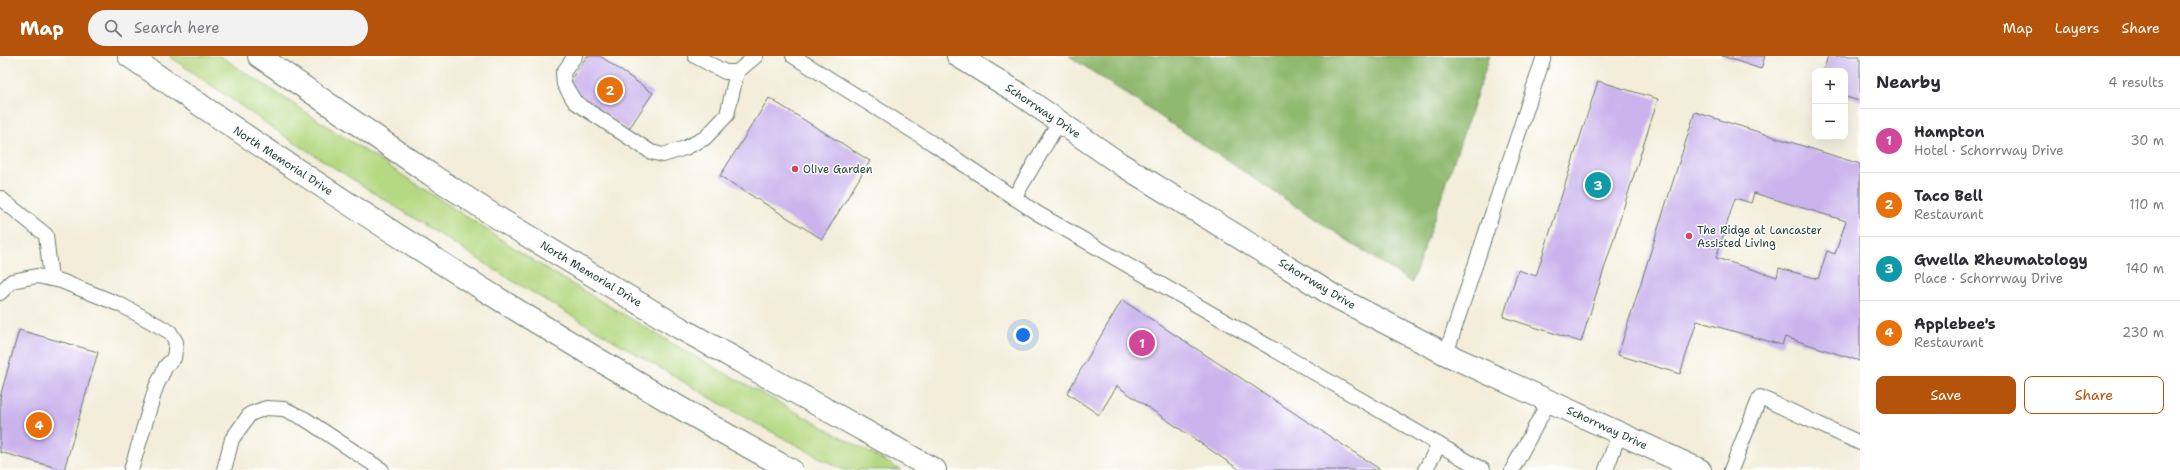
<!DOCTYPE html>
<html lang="en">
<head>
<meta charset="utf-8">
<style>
	:root { --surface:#fff; --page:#f2f2f3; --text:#2b2b33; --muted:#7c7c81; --line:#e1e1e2; --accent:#b45309 }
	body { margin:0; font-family:"Shantell Sans",sans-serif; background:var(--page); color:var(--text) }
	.controls { position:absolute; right:12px; top:12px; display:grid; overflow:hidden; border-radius:8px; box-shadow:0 4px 16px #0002 }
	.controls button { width:36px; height:36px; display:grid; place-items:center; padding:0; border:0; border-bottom:1px solid var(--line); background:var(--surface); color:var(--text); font:20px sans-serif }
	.you { position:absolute; left:1023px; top:279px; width:14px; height:14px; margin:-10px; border:3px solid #fff; border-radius:50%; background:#1a73e8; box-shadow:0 0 0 6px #1a73e833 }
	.badge { display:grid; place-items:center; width:26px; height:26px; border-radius:50%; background:var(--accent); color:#fff; font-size:13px; font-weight:700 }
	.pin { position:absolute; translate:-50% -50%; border:2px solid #fff; box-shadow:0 1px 4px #0006 }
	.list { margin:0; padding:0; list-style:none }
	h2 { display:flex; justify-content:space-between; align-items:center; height:52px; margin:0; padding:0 16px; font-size:17px }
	h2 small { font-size:13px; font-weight:400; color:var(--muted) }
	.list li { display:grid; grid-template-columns:26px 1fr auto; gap:12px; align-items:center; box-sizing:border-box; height:64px; padding:0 16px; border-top:1px solid var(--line) }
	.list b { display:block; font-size:15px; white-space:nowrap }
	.list p { margin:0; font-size:13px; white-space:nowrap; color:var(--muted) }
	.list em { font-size:13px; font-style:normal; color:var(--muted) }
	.actions { display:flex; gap:8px; padding:12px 16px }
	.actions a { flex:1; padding:9px 0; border:1px solid var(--accent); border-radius:8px; text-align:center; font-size:14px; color:var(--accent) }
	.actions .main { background:var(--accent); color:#fff }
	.icon { flex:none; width:22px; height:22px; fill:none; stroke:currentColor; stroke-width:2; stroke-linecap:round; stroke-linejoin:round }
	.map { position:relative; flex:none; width:1860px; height:414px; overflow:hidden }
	header { display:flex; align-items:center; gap:24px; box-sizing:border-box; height:56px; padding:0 20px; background:var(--accent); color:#fff }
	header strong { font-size:19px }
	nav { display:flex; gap:22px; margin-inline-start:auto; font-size:14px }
	.search { width:280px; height:36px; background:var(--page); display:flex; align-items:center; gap:10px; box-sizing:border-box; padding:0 14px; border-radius:22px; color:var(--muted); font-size:15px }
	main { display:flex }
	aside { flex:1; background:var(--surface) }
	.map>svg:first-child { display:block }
	.green { fill:#b5d982; stroke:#6a8b5b }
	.forest { fill:#90b970; stroke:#587b52 }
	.building { fill:#cbb4ed; fill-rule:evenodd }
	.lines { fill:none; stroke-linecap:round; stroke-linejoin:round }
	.service-casing { stroke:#697b6e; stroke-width:16 }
	.minor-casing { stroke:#697b6e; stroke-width:24 }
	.primary-casing { stroke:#697b6e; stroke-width:24 }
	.service { stroke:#fff; stroke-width:14 }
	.minor { stroke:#fff; stroke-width:22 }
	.primary { stroke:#fff; stroke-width:22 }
	.poi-dot { fill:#d1495b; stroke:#fff; stroke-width:1.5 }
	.labels { text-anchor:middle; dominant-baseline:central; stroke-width:3; stroke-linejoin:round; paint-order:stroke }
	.street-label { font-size:11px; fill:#1f3d34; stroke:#fff }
	.poi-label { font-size:11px; fill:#1f3d34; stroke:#fff; text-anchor:start }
</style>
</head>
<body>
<header>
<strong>Map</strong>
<div class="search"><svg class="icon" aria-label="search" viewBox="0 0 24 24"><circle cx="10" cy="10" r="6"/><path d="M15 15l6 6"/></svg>Search here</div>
<nav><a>Map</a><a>Layers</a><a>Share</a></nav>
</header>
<main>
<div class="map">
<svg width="1860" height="414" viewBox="0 0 1860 414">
	<rect width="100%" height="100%" fill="#fff"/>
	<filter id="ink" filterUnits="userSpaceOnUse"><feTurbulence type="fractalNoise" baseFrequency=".025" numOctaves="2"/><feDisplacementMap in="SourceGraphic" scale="8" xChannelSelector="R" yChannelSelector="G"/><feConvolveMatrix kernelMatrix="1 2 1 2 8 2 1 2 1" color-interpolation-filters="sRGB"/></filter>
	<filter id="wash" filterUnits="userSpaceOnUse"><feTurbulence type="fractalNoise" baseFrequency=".012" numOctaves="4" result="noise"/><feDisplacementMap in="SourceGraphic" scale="16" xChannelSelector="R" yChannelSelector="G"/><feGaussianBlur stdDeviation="0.9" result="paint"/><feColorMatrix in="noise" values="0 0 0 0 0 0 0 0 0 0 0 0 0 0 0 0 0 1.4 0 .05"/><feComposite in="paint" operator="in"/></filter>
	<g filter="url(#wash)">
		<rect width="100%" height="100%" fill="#f3edd9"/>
		<path class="green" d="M 169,0 L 220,0 L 548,214 L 689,297 L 901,414 L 843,414 L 733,355 L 508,222 L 286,81 Z"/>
		<path class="forest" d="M 1069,0 L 1490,0 L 1412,227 Z"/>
		<g id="blocks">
			<g class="building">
				<path d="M 587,0 L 600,0 L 653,37 L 628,74 L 566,30 Z"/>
				<path d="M 1722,0 L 1765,0 L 1761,13 Z"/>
				<path d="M 1828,0 L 1860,0 L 1860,45 L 1845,41 L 1845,15 L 1823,15 Z"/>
				<path d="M 1598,25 L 1658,43 L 1581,286 L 1503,261 L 1518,214 L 1536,220 Z"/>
				<path d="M 769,42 L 870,105 L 822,183 L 720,120 Z"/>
				<path d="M 1695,56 L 1860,108 L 1860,305 L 1785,281 L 1782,289 L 1697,265 L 1680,318 L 1618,299 ZM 1754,137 L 1846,165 L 1835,198 L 1827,195 L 1818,223 L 1779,212 L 1777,221 L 1716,202 L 1735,142 L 1751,147 Z"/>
				<path d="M 1122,244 L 1381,414 L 1240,414 L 1117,330 L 1099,359 L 1067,337 Z"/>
				<path d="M 19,274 L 98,296 L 64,414 L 0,396 L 0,341 Z"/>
			</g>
		</g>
	</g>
	<g filter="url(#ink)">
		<use href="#blocks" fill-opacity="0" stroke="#697b6e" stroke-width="1"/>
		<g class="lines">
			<g class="service-casing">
				<g id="service">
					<path d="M 575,0 L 563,17 L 564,28 L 575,46 L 651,96 L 663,99 L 685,92 L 705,82 L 727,59 L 737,16"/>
					<path d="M 695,0 L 725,16 L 737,16 L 756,0"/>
					<path d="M 793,0 L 932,87 L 1037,157 L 1483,414"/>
					<path d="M 0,142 L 46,179 L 51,223"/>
					<path d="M 1014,142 L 1059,66"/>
					<path d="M 0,237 L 12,225 L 37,220 L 61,225 L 121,249 L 170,276 L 176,286 L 174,302 L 166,310 L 156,331 L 131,414"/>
					<path d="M 1446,298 L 1544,0"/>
					<path d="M 224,414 L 232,383 L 250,358 L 266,352 L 284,353 L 305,363 L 382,414"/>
					<path d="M 1425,414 L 1439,389"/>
					<path d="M 1512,414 L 1549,345"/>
					<path d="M 1606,414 L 1619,378"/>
					<path d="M 1731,414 L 1760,341 L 1860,387"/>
				</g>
			</g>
			<g class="minor-casing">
				<path id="minor" d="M 958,0 L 1015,35 L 1119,107 L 1334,240 L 1446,298 L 1700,414"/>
			</g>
			<g class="primary-casing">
				<g id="primary">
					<path d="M 129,0 C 254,87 381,170 510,250 C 602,306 696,363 791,414"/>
					<path d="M 259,0 L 430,118 L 498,162 L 680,272 L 935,414"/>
				</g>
			</g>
			<use href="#service" class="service"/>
			<use href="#minor" class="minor"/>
			<use href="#primary" class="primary"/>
		</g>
	</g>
	<g class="poi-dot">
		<circle cx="795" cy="113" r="4"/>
		<circle cx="1689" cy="180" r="4"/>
	</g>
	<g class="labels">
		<g class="street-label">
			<text transform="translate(1043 55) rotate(34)">Schorrway Drive</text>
			<text transform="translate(283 105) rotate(33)">North Memorial Drive</text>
			<text transform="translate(591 218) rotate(31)">North Memorial Drive</text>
			<text transform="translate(1317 228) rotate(31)">Schorrway Drive</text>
			<text transform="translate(1607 372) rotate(25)">Schorrway Drive</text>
		</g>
		<g class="poi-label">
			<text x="803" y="113">Olive Garden</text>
			<text x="1697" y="174">The Ridge at Lancaster<tspan x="1697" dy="13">Assisted Living</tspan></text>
		</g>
	</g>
</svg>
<div class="controls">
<button>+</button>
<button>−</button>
</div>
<div class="you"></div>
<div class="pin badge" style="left:1142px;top:287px;background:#d1479c">1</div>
<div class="pin badge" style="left:610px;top:34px;background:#e8710a">2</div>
<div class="pin badge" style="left:1598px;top:129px;background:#0f9aa8">3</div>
<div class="pin badge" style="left:39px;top:369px;background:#e8710a">4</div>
</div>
<aside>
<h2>Nearby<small>4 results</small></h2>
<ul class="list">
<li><span class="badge" style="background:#d1479c">1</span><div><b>Hampton</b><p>Hotel · Schorrway Drive</p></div><em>30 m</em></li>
<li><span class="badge" style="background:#e8710a">2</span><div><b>Taco Bell</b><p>Restaurant</p></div><em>110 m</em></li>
<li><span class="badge" style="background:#0f9aa8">3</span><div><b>Gwella Rheumatology</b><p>Place · Schorrway Drive</p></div><em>140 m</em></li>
<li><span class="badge" style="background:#e8710a">4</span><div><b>Applebee's</b><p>Restaurant</p></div><em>230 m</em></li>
</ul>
<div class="actions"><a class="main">Save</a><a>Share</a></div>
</aside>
</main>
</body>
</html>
